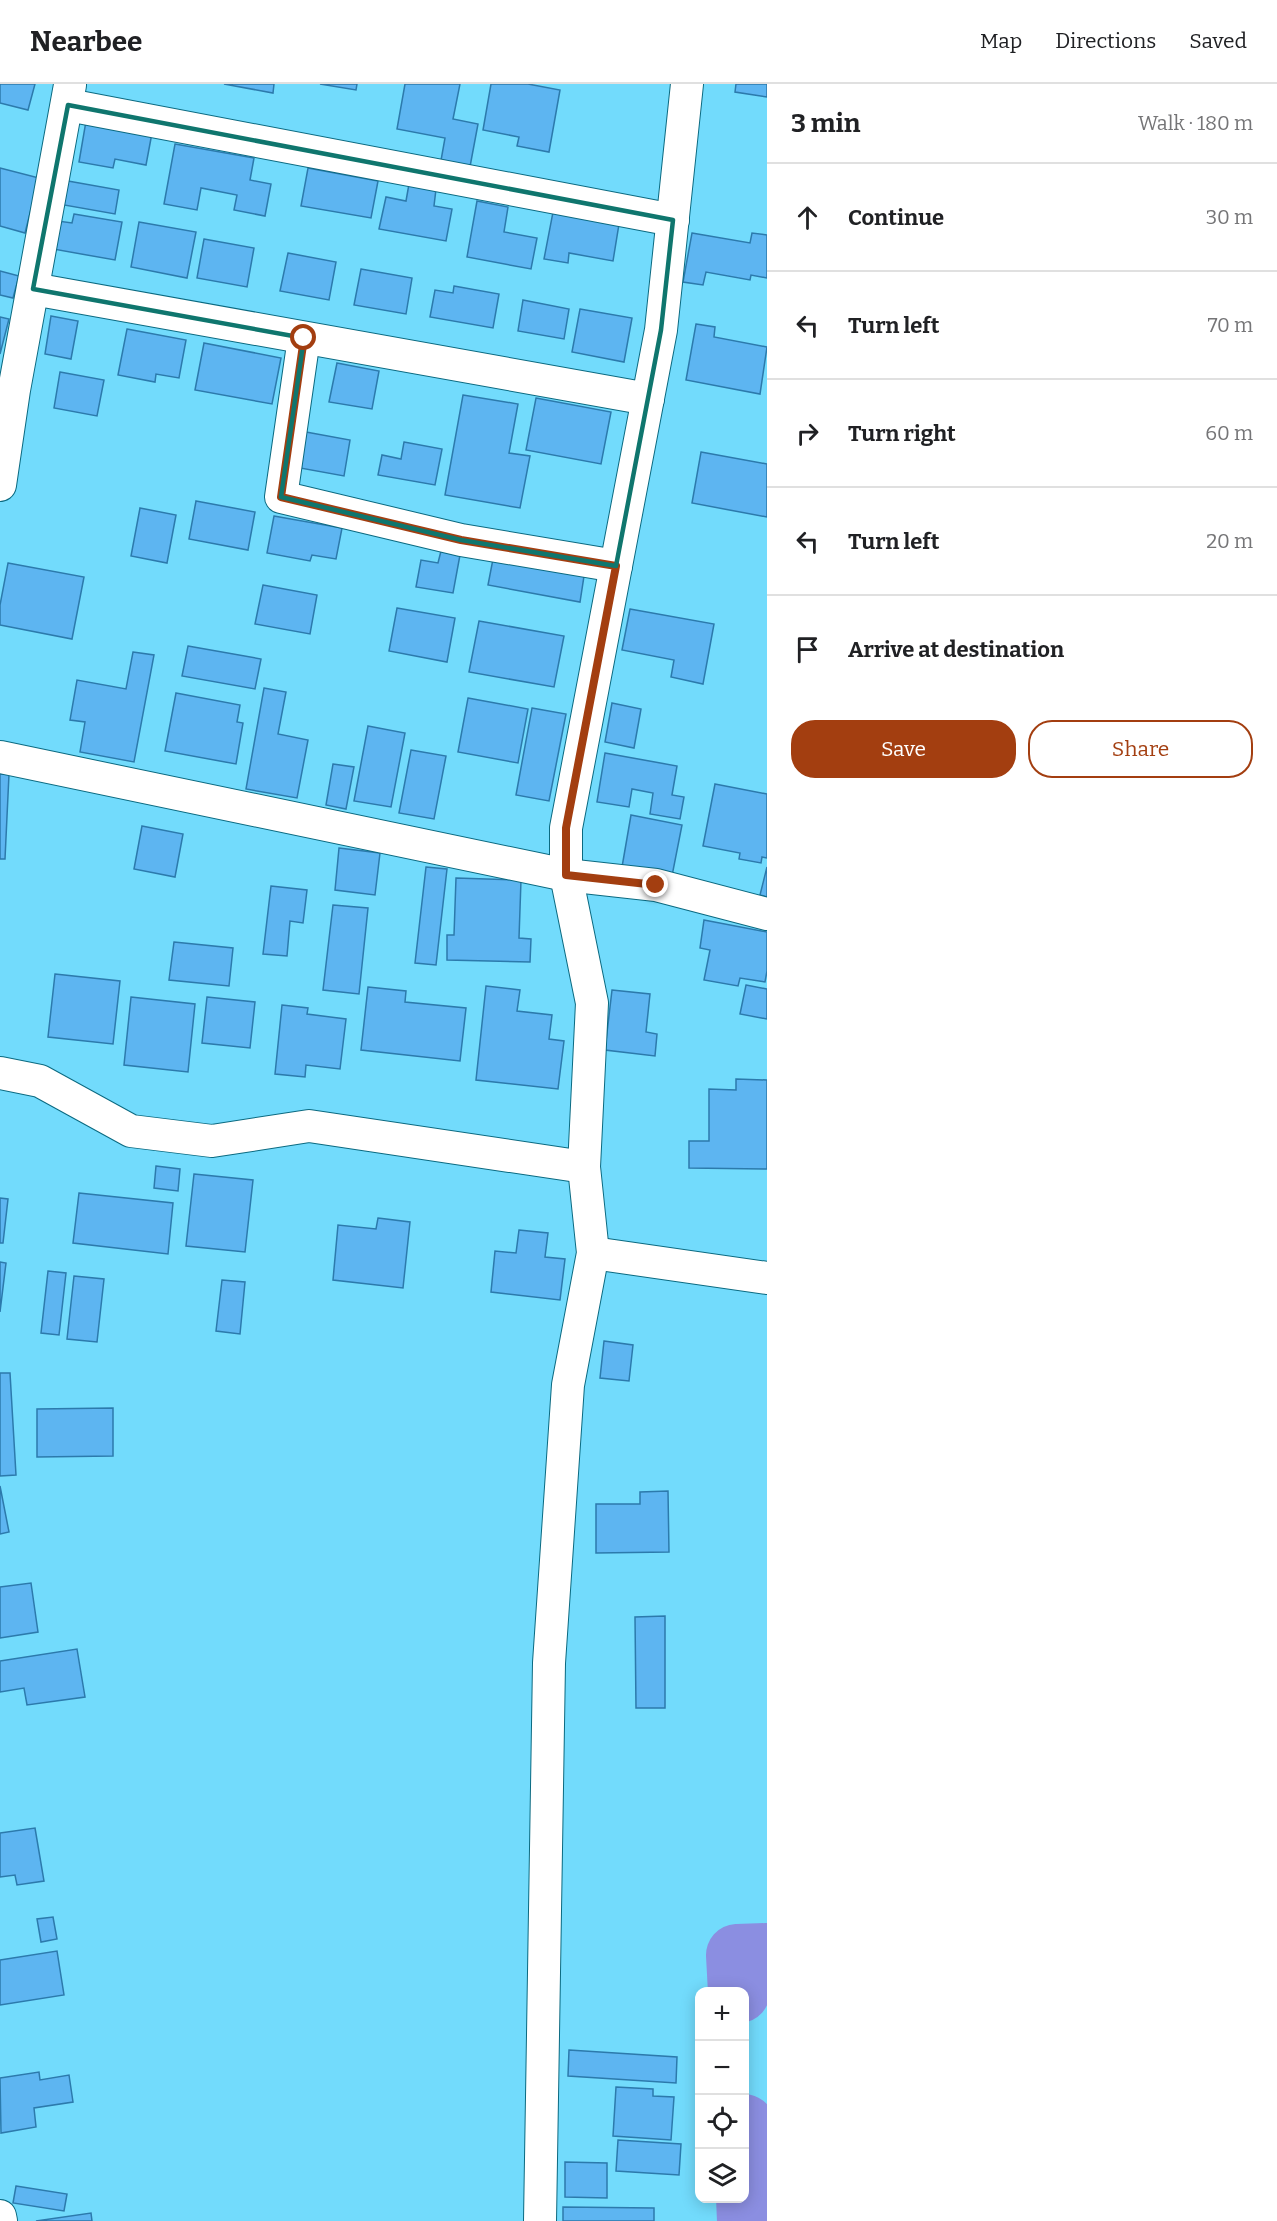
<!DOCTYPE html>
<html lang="en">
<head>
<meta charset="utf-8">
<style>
	:root { --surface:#fff; --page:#f2f2f2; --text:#202124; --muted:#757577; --line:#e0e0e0; --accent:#a33e10 }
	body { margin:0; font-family:Bitter,serif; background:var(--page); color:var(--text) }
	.controls { position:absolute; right:18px; bottom:18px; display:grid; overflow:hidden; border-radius:12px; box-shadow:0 3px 15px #0003 }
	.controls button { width:54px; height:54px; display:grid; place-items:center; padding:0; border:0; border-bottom:2px solid var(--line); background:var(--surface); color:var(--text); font:30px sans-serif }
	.stop { position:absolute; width:18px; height:18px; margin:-14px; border:4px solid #a33e10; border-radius:50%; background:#fff }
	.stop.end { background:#a33e10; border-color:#fff; box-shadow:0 2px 6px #0008 }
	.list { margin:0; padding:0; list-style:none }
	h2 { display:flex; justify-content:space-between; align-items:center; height:78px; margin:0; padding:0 24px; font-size:26px }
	h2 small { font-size:20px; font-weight:400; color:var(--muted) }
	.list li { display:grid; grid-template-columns:39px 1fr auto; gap:18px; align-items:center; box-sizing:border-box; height:108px; padding:0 24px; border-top:2px solid var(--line) }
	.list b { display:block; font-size:22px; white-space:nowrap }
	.list em { font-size:20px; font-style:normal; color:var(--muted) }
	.actions { display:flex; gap:12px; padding:18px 24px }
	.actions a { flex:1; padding:14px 0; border:2px solid var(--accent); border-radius:24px; text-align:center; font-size:21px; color:var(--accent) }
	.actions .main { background:var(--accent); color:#fff }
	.icon { flex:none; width:33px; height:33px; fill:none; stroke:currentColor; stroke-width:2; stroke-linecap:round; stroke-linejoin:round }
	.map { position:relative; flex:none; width:767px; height:2137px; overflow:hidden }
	header { display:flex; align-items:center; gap:36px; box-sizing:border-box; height:84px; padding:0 30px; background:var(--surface); border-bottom:2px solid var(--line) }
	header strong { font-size:28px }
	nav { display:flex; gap:33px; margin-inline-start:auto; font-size:21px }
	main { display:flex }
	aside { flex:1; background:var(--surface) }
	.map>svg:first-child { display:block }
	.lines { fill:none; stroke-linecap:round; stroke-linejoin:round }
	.river { stroke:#8b8ee1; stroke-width:62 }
	.building { fill:#5db5f1; stroke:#2c7aac; stroke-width:1.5 }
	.minor-casing { stroke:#0b6a81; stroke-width:34 }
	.minor { stroke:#fff; stroke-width:32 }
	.route { stroke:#a33e10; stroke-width:8 }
	.marked { fill:none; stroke:#0f766e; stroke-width:4.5; stroke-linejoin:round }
</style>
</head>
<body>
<header>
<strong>Nearbee</strong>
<nav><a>Map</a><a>Directions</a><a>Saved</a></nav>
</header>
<main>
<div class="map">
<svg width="767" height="2137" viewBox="0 0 767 2137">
	<rect width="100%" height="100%" fill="#72dbfc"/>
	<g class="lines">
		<g class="river">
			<path d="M 739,1908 L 737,1871 L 767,1870"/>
			<path d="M 744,2041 L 748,2137"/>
		</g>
	</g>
	<g class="building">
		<path d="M 0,0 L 35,0 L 28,26 L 0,19 Z"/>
		<path d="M 224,0 L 274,0 L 273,9 Z"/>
		<path d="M 320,0 L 357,0 L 356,6 Z"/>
		<path d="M 405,0 L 460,0 L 453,35 L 478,40 L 469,88 L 440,82 L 445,54 L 397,45 Z"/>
		<path d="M 491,0 L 528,0 L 560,6 L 549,68 L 517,62 L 519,53 L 483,46 Z"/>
		<path d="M 736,0 L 767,0 L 767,13 L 735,8 Z"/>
		<path d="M 86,37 L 152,49 L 146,81 L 115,75 L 113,84 L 79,78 Z"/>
		<path d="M 175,60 L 254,74 L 250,96 L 271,100 L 265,132 L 234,126 L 237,111 L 201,104 L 197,126 L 164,120 Z"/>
		<path d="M 0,84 L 39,94 L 25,149 L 0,142 Z"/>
		<path d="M 308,84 L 378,97 L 371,134 L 301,122 Z"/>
		<path d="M 68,97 L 119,106 L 115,130 L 64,121 Z"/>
		<path d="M 409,100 L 436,105 L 434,122 L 452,125 L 446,157 L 379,145 L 386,113 L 406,117 Z"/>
		<path d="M 477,117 L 508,123 L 504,148 L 537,154 L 531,185 L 467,173 Z"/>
		<path d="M 553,128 L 619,140 L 613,177 L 569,169 L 568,179 L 544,175 Z"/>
		<path d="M 74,130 L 122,138 L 115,176 L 53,165 L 58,137 L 72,139 Z"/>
		<path d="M 139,138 L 196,148 L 187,194 L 131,183 Z"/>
		<path d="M 692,149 L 750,159 L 752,149 L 767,151 L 767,194 L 751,191 L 750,196 L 706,188 L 703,201 L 683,198 Z"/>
		<path d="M 204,155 L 254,164 L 247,203 L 197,194 Z"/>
		<path d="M 288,169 L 336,178 L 329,216 L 280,207 Z"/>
		<path d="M 361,185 L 412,194 L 406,230 L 354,221 Z"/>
		<path d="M 0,187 L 19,192 L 13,214 L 0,211 Z"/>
		<path d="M 454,202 L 499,210 L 493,244 L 430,233 L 435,206 L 453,209 Z"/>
		<path d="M 523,216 L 569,225 L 564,255 L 518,247 Z"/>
		<path d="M 580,225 L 632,234 L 624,278 L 572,268 Z"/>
		<path d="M 51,232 L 78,237 L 71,275 L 45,270 Z"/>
		<path d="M 0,233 L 9,235 L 0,270 Z"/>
		<path d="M 696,240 L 715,243 L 714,253 L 767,263 L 760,310 L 686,296 Z"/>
		<path d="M 127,245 L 186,256 L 179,294 L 156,290 L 155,298 L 118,291 Z"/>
		<path d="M 204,259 L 281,274 L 272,320 L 195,306 Z"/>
		<path d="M 337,279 L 379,287 L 372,325 L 329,318 Z"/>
		<path d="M 60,288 L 104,296 L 97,332 L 54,324 Z"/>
		<path d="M 463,311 L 518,320 L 509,369 L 530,372 L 520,424 L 445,411 Z"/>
		<path d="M 536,314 L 611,328 L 601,380 L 526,366 Z"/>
		<path d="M 306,348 L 350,356 L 344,392 L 300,384 Z"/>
		<path d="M 404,358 L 442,365 L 435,401 L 378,391 L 382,371 L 401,375 Z"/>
		<path d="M 701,368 L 767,380 L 767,433 L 692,419 Z"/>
		<path d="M 196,417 L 255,428 L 248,466 L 189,455 Z"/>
		<path d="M 140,424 L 176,431 L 167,479 L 131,472 Z"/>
		<path d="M 274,432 L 342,444 L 336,475 L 312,471 L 310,477 L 267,469 Z"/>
		<path d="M 441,467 L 460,471 L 453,509 L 416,503 L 421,476 L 438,479 Z"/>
		<path d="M 493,475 L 584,492 L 580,518 L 488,501 Z"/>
		<path d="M 8,479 L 84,493 L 72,555 L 0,541 L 0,521 Z"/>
		<path d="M 263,501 L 317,511 L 310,550 L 255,540 Z"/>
		<path d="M 397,524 L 455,534 L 447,578 L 389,567 Z"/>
		<path d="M 630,525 L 714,540 L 703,600 L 671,593 L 674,576 L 622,566 Z"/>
		<path d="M 479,537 L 564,552 L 554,603 L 469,588 Z"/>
		<path d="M 188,562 L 261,575 L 255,605 L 182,592 Z"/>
		<path d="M 133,568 L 154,571 L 134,678 L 80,668 L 85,638 L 70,636 L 77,596 L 126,605 Z"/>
		<path d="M 264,604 L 286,608 L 278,650 L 308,656 L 297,714 L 246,705 Z"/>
		<path d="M 176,609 L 240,621 L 237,638 L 243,639 L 236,680 L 165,667 Z"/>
		<path d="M 468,614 L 528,625 L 518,679 L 458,668 Z"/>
		<path d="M 612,619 L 641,625 L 634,664 L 605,658 Z"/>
		<path d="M 532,624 L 566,630 L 549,717 L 516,711 Z"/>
		<path d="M 368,642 L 405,649 L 391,723 L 354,717 Z"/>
		<path d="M 411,666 L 446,672 L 434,735 L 399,729 Z"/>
		<path d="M 605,669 L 677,682 L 672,711 L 684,713 L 680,735 L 650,730 L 653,709 L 632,705 L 629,723 L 597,718 Z"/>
		<path d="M 333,680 L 354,683 L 346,725 L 326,721 Z"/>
		<path d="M 0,690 L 9,690 L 5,775 L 0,775 Z"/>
		<path d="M 715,700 L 767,710 L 767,774 L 762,773 L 761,779 L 739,775 L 740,769 L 703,762 Z"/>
		<path d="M 631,731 L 682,741 L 672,792 L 622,783 Z"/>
		<path d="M 142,742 L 183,750 L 175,793 L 134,785 Z"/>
		<path d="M 339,764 L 380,769 L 375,811 L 335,806 Z"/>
		<path d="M 426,783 L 447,785 L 436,881 L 415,879 Z"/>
		<path d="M 767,783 L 767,813 L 760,811 Z"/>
		<path d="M 456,794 L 521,796 L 519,854 L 531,855 L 530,878 L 447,876 L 447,851 L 454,851 Z"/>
		<path d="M 271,802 L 307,806 L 303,839 L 290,837 L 287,872 L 263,870 Z"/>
		<path d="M 333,821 L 368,824 L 359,910 L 323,906 Z"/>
		<path d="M 704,836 L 767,848 L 767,887 L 765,898 L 740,894 L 738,902 L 704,896 L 710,866 L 700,864 Z"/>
		<path d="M 174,858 L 233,864 L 229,902 L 169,896 Z"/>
		<path d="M 55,890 L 120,897 L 113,960 L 48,953 Z"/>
		<path d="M 746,901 L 767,905 L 767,935 L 740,930 Z"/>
		<path d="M 486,902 L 520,906 L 517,927 L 552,931 L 549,955 L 564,957 L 558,1005 L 476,996 Z"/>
		<path d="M 368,903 L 406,907 L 405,918 L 466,924 L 460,977 L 361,966 Z"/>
		<path d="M 612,906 L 650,910 L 646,948 L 657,950 L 655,972 L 605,966 Z"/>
		<path d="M 131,913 L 195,920 L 188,988 L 124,981 Z"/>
		<path d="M 207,913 L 255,918 L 250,964 L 202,959 Z"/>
		<path d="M 282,921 L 308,924 L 307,930 L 346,935 L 340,985 L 306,981 L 305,993 L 275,990 Z"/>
		<path d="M 736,995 L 767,996 L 767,1085 L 689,1084 L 689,1057 L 709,1057 L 709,1005 L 736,1006 Z"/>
		<path d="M 156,1082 L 180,1085 L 178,1107 L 154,1104 Z"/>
		<path d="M 194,1090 L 253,1096 L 245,1168 L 186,1162 Z"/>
		<path d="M 79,1109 L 173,1119 L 168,1170 L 73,1159 Z"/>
		<path d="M 0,1114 L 8,1115 L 3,1159 L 0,1159 Z"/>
		<path d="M 378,1134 L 410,1138 L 403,1204 L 333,1196 L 338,1141 L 376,1145 Z"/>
		<path d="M 519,1146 L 548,1149 L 545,1173 L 565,1175 L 560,1216 L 491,1208 L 495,1167 L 516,1169 Z"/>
		<path d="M 0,1178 L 6,1179 L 0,1228 Z"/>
		<path d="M 48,1187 L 66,1189 L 59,1251 L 41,1249 Z"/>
		<path d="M 74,1192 L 104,1195 L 97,1258 L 67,1255 Z"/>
		<path d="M 222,1196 L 245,1198 L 240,1250 L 216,1247 Z"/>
		<path d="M 604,1257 L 633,1261 L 629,1297 L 600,1294 Z"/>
		<path d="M 0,1289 L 10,1289 L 16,1391 L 0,1392 Z"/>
		<path d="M 113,1324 L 113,1372 L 37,1373 L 37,1325 Z"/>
		<path d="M 0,1402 L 9,1448 L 0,1450 Z"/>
		<path d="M 668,1407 L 669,1468 L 596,1469 L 596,1420 L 640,1420 L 640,1408 Z"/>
		<path d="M 31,1499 L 38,1548 L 0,1554 L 0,1503 Z"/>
		<path d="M 665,1532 L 665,1624 L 636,1624 L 635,1533 Z"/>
		<path d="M 77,1565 L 85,1613 L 27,1621 L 24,1604 L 0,1608 L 0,1577 Z"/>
		<path d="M 35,1744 L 44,1797 L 17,1801 L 15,1791 L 0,1793 L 0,1749 Z"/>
		<path d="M 53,1833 L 57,1855 L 41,1858 L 37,1835 Z"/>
		<path d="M 57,1867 L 64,1911 L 0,1921 L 0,1876 Z"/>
		<path d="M 569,1966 L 677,1973 L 676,1999 L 568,1992 Z"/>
		<path d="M 39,1988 L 40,1996 L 69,1991 L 73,2018 L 34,2024 L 36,2043 L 1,2049 L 0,1994 Z"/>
		<path d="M 616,2003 L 653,2005 L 653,2012 L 674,2013 L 671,2056 L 613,2052 Z"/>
		<path d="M 618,2056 L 681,2060 L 679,2091 L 616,2087 Z"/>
		<path d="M 565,2078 L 607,2079 L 607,2114 L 565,2113 Z"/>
		<path d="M 16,2102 L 67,2110 L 64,2127 L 13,2119 Z"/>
		<path d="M 563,2123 L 654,2124 L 654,2137 L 563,2137 Z"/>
		<path d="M 91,2129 L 92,2137 L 36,2137 Z"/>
	</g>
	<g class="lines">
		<g class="minor-casing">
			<g id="minor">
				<path d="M 68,21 L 673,136"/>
				<path d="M 33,205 L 648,315"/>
				<path d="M 304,254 L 281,413 L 461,456 L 616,482"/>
				<path d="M 0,401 L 14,306 L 70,1"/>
				<path d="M 0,673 L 566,791 L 656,801 L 767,830"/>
				<path d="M 0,989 L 40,997 L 131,1047 L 212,1057 L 309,1042 L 584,1083"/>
				<path d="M 593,1169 L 767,1194"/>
				<path d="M 0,2132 L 1,2137"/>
				<path d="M 540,2137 L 549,1579 L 568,1301 L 593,1169 L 584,1083 L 592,919 L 566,791 L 566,744 L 661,246 L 687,0"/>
			</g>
		</g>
		<use href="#minor" class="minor"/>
	</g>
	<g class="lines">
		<path class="route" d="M 304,254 L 281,413 L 461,456 L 616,482 L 566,744 L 566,791 L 656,801"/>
	</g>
	<path class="marked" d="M 68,21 L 673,136 L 661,246 L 616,482 L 461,456 L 281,413 L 304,254 L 33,205 Z"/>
</svg>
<div class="controls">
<button>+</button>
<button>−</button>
<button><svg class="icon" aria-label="locate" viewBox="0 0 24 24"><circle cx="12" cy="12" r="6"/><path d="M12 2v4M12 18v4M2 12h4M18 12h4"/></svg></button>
<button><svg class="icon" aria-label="layers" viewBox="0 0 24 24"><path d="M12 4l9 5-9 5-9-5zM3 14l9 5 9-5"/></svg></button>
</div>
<div class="stop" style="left:304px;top:254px"></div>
<div class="stop end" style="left:656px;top:801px"></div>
</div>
<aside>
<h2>3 min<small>Walk · 180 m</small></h2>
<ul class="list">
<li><svg class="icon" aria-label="ahead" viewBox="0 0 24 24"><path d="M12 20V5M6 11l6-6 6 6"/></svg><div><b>Continue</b></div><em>30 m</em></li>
<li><svg class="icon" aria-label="left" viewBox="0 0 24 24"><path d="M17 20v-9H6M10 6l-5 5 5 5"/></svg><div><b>Turn left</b></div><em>70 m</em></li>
<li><svg class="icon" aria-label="right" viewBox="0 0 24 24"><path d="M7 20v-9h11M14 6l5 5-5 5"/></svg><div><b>Turn right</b></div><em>60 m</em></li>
<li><svg class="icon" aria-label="left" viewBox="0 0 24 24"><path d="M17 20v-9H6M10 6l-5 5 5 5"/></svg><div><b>Turn left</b></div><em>20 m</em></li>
<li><svg class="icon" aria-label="arrive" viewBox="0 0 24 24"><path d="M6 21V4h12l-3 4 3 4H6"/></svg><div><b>Arrive at destination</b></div></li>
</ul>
<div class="actions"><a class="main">Save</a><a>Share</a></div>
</aside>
</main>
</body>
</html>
